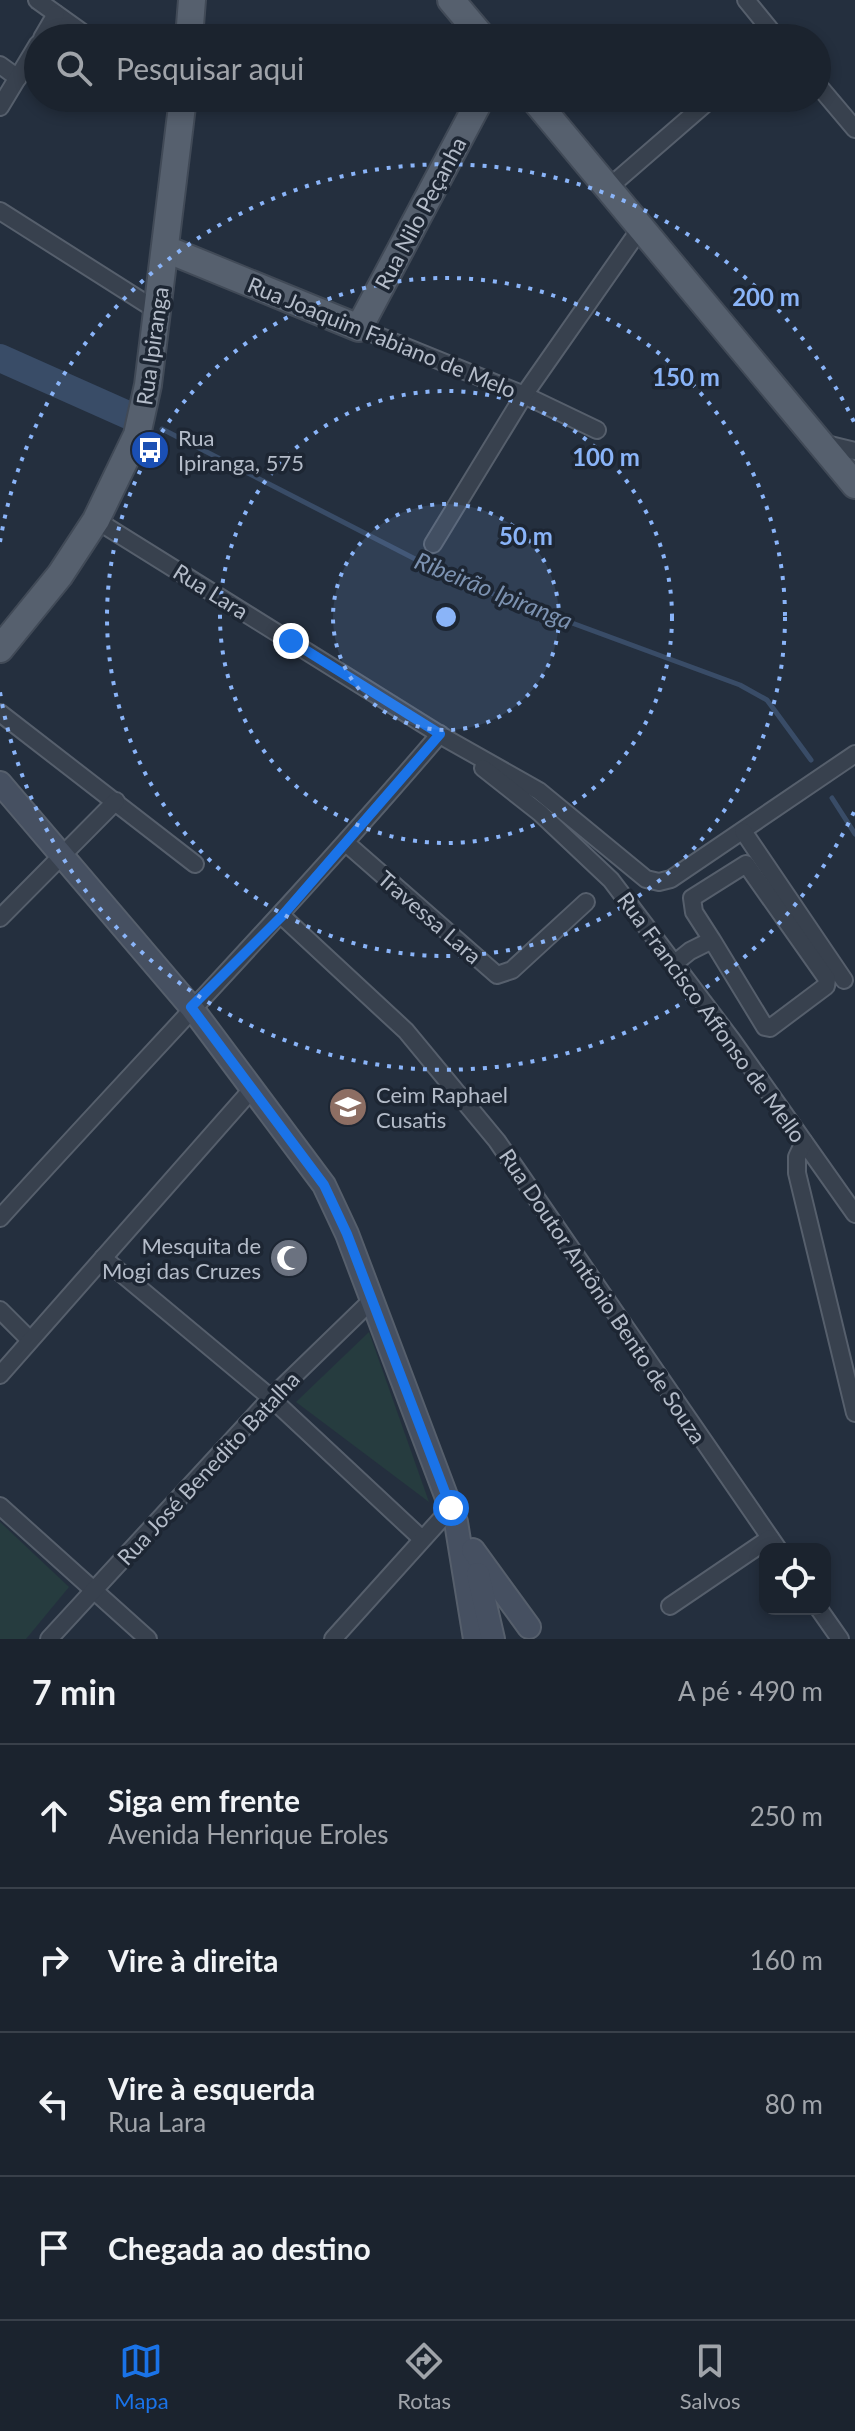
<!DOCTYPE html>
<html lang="pt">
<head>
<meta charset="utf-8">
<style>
	:root { --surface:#1b232e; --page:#242b36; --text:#f1f3f6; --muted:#a0a4aa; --line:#39404a; --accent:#1a73e8 }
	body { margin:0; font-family:Lato,sans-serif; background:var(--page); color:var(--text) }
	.controls { position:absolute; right:24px; bottom:24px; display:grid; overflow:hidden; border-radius:16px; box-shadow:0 4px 12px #0003 }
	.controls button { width:72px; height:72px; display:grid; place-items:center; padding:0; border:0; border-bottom:2px solid var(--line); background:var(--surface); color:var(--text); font:40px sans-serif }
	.stop { position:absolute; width:24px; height:24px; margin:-18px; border:6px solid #1a73e8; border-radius:50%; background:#fff }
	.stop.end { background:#1a73e8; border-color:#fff; box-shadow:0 2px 8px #0008 }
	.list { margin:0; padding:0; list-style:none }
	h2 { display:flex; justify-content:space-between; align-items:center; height:104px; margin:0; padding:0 32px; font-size:34px }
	h2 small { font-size:26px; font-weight:400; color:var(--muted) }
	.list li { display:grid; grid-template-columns:52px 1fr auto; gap:24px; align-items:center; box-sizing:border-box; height:144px; padding:0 32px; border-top:2px solid var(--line) }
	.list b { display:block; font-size:30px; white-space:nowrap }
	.list p { margin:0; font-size:26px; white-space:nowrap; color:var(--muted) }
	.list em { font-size:26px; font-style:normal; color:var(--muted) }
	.icon { flex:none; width:44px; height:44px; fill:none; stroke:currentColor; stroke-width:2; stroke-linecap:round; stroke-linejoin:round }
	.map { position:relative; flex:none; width:855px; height:1639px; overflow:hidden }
	.search { position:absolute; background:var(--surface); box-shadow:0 4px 12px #0003; left:24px; right:24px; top:24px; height:88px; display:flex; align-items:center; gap:20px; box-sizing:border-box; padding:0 28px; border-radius:44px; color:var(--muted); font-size:30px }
	.sheet { height:680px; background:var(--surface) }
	nav { display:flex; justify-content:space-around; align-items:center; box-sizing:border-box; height:112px; border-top:2px solid var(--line); background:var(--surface); font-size:22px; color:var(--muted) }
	nav a { display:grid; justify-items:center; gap:4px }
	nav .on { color:var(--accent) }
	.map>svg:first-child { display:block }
	.green { fill:#263c3f }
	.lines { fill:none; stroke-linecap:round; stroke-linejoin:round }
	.stream { stroke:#394c67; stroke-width:5 }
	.river { stroke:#394c67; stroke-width:28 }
	.minor-casing { stroke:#565f6c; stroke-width:20 }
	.secondary-casing { stroke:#565f6c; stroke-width:26 }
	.primary-casing { stroke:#414a57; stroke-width:30 }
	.minor { stroke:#38414e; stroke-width:16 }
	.secondary { stroke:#465061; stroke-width:22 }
	.primary { stroke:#56606e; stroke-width:26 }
	.route { stroke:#1a73e8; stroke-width:10 }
	.ring { fill:none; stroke:#8ab4f8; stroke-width:4; stroke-dasharray:4 8 }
	.labels { text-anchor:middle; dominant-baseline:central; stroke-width:7; stroke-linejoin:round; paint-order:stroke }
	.street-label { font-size:22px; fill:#b4bcc9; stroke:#1d2633 }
	.poi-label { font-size:22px; fill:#b4bcc9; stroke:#1d2633; text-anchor:start }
	.water-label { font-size:24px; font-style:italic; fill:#7c92b1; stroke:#1d2633 }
	.centre { fill:#8ab4f8; stroke:#1d2633; stroke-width:4 }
	.ring-label { font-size:24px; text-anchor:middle; font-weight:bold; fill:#8ab4f8; stroke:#1d2633; stroke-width:7; stroke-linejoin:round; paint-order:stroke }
</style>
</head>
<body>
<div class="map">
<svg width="855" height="1639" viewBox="0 0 855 1639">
	<rect width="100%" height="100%" fill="#242f3e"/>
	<g class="green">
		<path d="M 369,1332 L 429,1502 L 296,1402 Z"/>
		<path d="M 0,1522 L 69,1587 L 26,1639 L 0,1639 Z"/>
	</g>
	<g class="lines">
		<g class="stream">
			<path d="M 162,429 L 458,581 L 740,685 L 767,700 L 811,760"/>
			<path d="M 832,798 L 855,834"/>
		</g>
		<path class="river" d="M 0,358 L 128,415"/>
		<g class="minor-casing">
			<g id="minor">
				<path d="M 37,0 L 90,38"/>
				<path d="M 746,0 L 777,38"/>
				<path d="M 42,38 L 56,14"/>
				<path d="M 0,65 L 18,78"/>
				<path d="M 817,84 L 855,129"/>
				<path d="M 0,107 L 38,44"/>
				<path d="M 607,189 L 712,98"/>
				<path d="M 0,211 L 156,310"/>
				<path d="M 359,328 L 524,395 L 597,430"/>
				<path d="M 822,443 L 855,451"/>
				<path d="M 96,520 L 447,739 L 539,791 L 646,879 L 659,882 L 671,879 L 855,754"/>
				<path d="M 433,544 L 524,395 L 640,229"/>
				<path d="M 0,713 L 195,864"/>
				<path d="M 483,768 L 540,813 L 611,880 L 732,1040 L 855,1214"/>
				<path d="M 743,831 L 844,980"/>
				<path d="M 346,843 L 497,975 L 512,970 L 586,902"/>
				<path d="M 282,916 L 406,1031 L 497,1141 L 778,1549"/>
				<path d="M 0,918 L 116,801"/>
				<path d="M 675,963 L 690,951 L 712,940 L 694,912 L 692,898 L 746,864 L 827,979 L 826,986 L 770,1028 L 765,1027 L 712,940"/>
				<path d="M 804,1142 L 797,1157 L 797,1173 L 855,1413"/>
				<path d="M 0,1218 C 147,1056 298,900 440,734"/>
				<path d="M 103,1258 L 271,1398 L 422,1539"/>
				<path d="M 0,1310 L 30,1340"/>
				<path d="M 0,1375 L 253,1088"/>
				<path d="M 0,1506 L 148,1639"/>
				<path d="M 670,1606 L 770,1538"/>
				<path d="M 819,1609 L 840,1639"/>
				<path d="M 49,1639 L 271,1398 L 371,1301"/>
				<path d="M 333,1639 L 451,1508"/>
			</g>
		</g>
		<g class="secondary-casing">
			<g id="secondary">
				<path d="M 0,783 L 191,1007 L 324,1185 L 347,1234 L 456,1522 L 475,1639"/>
				<path d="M 473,1550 L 529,1627"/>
				<path d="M 478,1574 L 493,1639"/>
			</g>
		</g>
		<g class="primary-casing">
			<g id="primary">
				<path d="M 451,0 L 483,38"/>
				<path d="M 189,38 L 192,0"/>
				<path d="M 533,98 L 855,485"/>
				<path d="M 166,249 L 359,328 L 481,98"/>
				<path d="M 0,649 L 60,575 L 96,520 L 137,435 L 148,385 L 183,98"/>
			</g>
		</g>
		<use href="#minor" class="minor"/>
		<use href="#secondary" class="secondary"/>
		<use href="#primary" class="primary"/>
	</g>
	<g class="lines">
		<path class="route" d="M 291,641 L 440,734 L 282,916 L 191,1007 L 324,1185 L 347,1234 L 451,1508"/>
	</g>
	<circle cx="446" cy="617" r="113" fill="#8ab4f8" fill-opacity=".12"/>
	<g class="ring">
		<circle cx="446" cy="617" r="113"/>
		<circle cx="446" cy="617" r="226"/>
		<circle cx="446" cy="617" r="339"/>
		<path d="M854 812A452 452 0 0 1 0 692M0 542A452 452 0 0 1 854 422"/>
	</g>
	<defs>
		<g id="bus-disc" transform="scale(2)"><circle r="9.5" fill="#1a4fb4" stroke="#1d2633"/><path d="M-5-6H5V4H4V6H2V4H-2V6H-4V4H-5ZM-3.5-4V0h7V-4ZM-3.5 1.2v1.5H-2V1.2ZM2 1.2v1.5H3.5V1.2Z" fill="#fff"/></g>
		<g id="school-disc" transform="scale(2)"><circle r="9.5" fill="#8d6e63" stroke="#1d2633"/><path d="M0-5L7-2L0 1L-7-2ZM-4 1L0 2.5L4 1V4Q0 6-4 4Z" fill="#fff"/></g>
		<g id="mosque-disc" transform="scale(2)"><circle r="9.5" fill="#6b7280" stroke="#1d2633"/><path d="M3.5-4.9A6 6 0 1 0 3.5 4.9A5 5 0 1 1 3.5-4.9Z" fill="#fff"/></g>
	</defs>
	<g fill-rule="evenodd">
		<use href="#bus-disc" x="150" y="450"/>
		<use href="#school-disc" x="348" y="1107"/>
		<use href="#mosque-disc" x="289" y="1258"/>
	</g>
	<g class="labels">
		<g class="street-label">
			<text transform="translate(420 213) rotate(-62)">Rua Nilo Peçanha</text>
			<text transform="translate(382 337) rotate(22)">Rua Joaquim Fabiano de Melo</text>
			<text transform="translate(152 346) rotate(-82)">Rua Ipiranga</text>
			<text transform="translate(211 591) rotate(32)">Rua Lara</text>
			<text transform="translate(430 917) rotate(41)">Travessa Lara</text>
			<text transform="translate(712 1017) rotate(54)">Rua Francisco Affonso de Mello</text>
			<text transform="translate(603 1296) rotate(56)">Rua Doutor Antônio Bento de Souza</text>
			<text transform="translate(208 1468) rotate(-47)">Rua José Benedito Batalha</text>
		</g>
		<g class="poi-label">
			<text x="178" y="437">Rua<tspan x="178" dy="25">Ipiranga, 575</tspan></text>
			<text x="376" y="1094">Ceim Raphael<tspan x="376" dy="25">Cusatis</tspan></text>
			<text x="261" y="1245" text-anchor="end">Mesquita de<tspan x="261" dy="25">Mogi das Cruzes</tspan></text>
		</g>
		<g class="water-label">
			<text transform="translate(494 590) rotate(22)">Ribeirão Ipiranga</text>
		</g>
	</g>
	<circle cx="446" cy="617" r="12" class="centre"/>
	<g class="ring-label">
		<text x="766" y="306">200 m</text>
		<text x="686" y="386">150 m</text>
		<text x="606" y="466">100 m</text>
		<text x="526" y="545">50 m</text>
	</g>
</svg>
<div class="controls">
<button><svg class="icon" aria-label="locate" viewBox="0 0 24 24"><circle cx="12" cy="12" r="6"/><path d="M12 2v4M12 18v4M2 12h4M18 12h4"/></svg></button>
</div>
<div class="stop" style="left:451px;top:1508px"></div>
<div class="stop end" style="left:291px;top:641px"></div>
<div class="search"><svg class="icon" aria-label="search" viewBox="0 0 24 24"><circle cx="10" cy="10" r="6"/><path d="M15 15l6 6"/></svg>Pesquisar aqui</div>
</div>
<section class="sheet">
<h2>7 min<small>A pé · 490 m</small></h2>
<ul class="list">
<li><svg class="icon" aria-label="ahead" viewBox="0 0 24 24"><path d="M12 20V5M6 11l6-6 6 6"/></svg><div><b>Siga em frente</b><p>Avenida Henrique Eroles</p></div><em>250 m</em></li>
<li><svg class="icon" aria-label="right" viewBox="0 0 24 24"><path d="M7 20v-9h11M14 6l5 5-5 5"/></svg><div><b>Vire à direita</b></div><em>160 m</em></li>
<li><svg class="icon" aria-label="left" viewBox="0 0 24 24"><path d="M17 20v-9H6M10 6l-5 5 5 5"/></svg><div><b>Vire à esquerda</b><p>Rua Lara</p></div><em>80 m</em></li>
<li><svg class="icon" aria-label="arrive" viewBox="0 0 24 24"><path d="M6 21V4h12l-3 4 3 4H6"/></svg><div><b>Chegada ao destino</b></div></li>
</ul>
</section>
<nav>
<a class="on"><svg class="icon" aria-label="map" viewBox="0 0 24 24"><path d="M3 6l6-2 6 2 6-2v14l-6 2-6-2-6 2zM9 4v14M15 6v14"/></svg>Mapa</a>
<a><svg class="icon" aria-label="directions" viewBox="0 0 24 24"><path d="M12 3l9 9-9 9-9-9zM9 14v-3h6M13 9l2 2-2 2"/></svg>Rotas</a>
<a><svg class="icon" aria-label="saved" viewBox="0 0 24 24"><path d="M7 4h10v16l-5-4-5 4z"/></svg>Salvos</a>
</nav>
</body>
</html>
